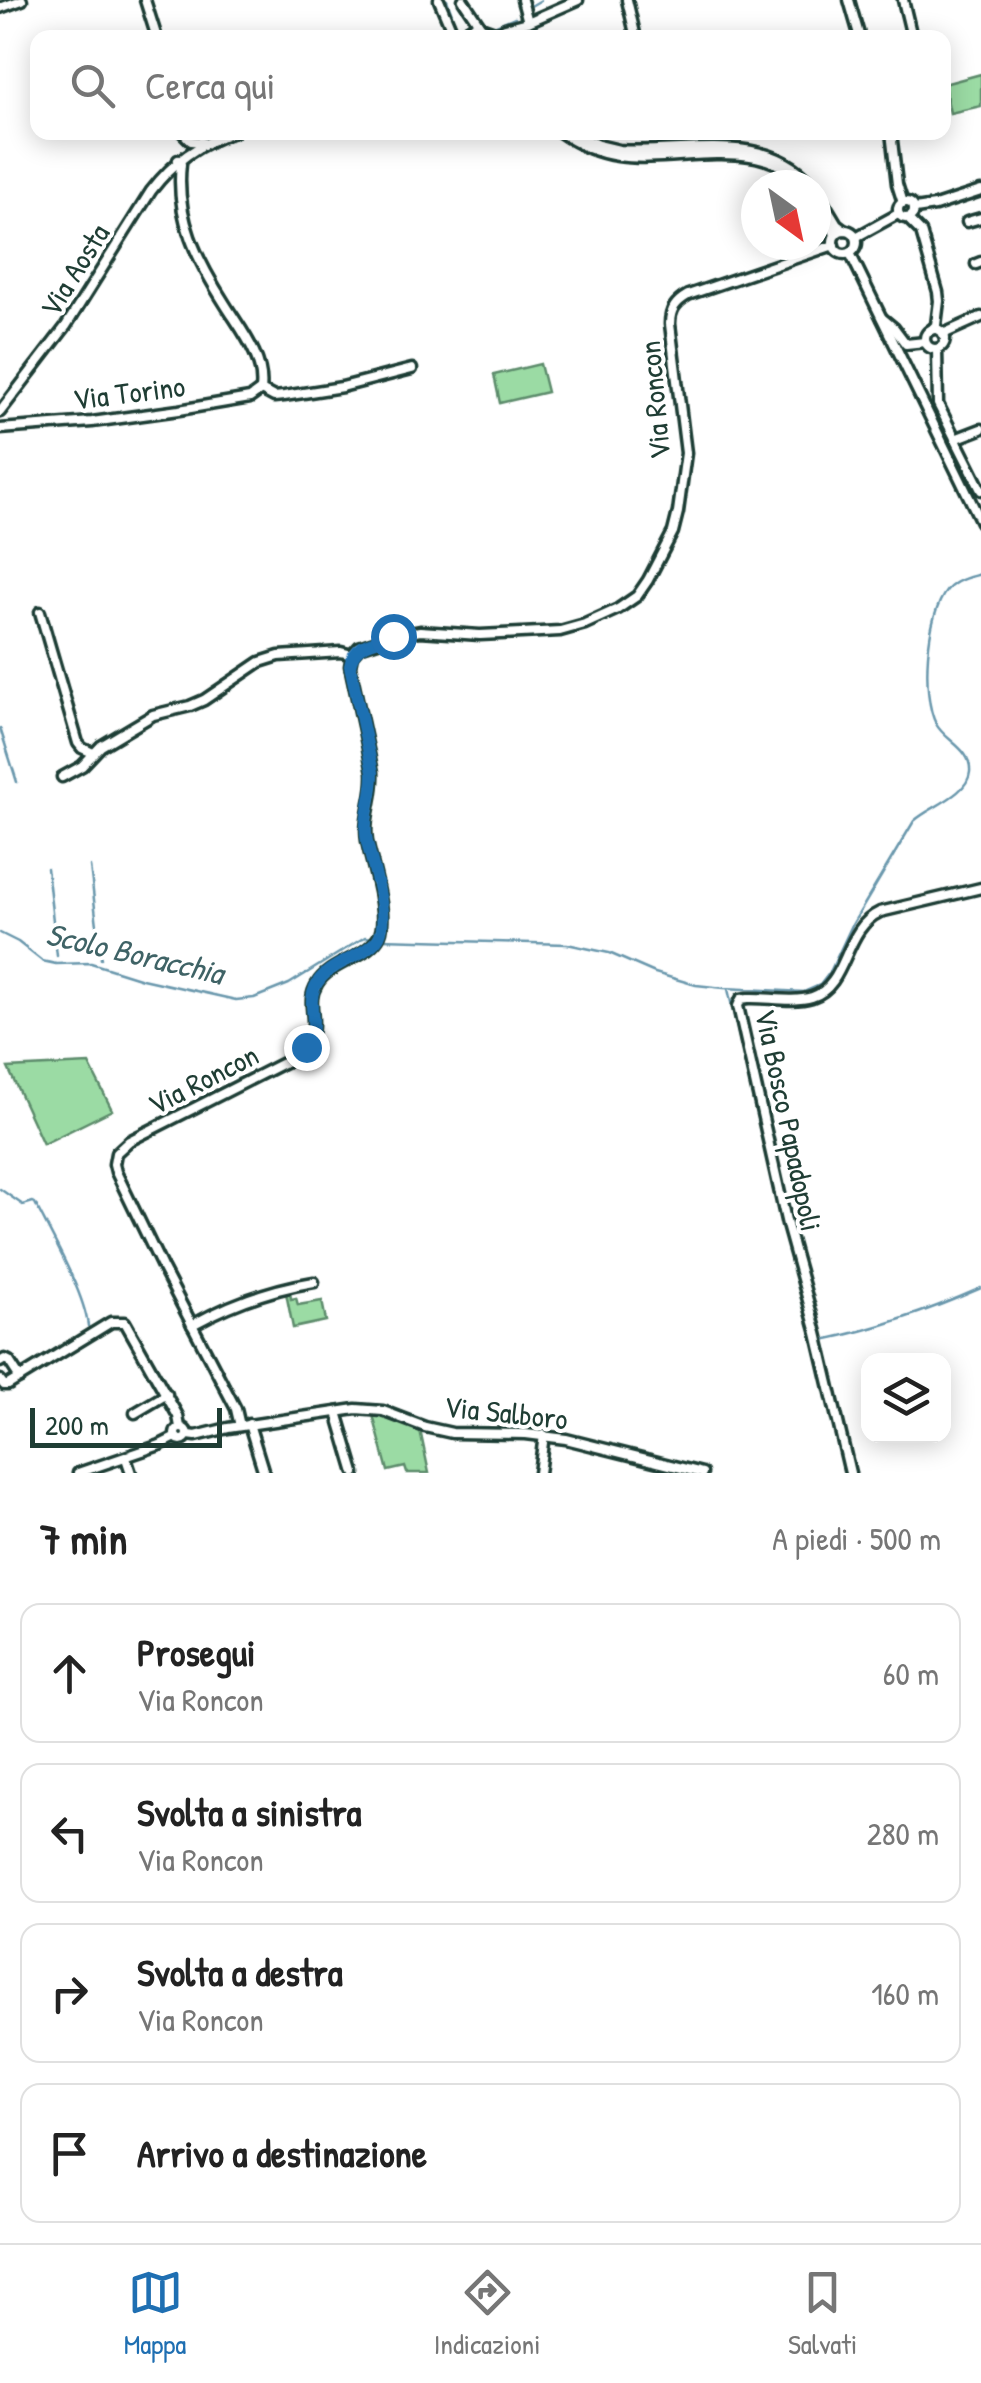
<!DOCTYPE html>
<html lang="it">
<head>
<meta charset="utf-8">
<style>
	:root { --surface:#fff; --page:#f6f6f6; --text:#222; --muted:#767676; --line:#e0e0e0; --accent:#1f6fb2 }
	body { margin:0; font-family:"Patrick Hand",sans-serif; background:var(--page); color:var(--text) }
	.controls { position:absolute; right:30px; bottom:30px; display:grid; overflow:hidden; border-radius:20px; box-shadow:0 5px 25px #0003 }
	.controls button { width:90px; height:90px; display:grid; place-items:center; padding:0; border:0; border-bottom:2px solid var(--line); background:var(--surface); color:var(--text); font:50px sans-serif }
	.compass { position:absolute; left:741px; top:170px; width:90px; height:90px; border-radius:50%; background:var(--surface); box-shadow:0 5px 25px #0003; rotate:147deg }
	.scale { position:absolute; left:30px; bottom:25px; width:192px; box-sizing:border-box; padding-left:10px; border:5px solid #1f3d34; border-top:0; font-size:28px; line-height:35px; white-space:nowrap; color:#1f3d34; -webkit-text-stroke:8px #fff; paint-order:stroke }
	.stop { position:absolute; width:30px; height:30px; margin:-22px; border:8px solid #1f6fb2; border-radius:50%; background:#fff }
	.stop.end { background:#1f6fb2; border-color:#fff; box-shadow:0 2px 10px #0008 }
	.list { margin:0; padding:0; list-style:none }
	h2 { display:flex; justify-content:space-between; align-items:center; height:130px; margin:0; padding:0 40px; font-size:42px }
	h2 small { font-size:32px; font-weight:400; color:var(--muted) }
	.list li { display:grid; grid-template-columns:65px 1fr auto; gap:30px; align-items:center; box-sizing:border-box; height:140px; margin:0 20px 20px; padding:0 20px; border:2px solid var(--line); border-radius:20px }
	.list b { display:block; font-size:38px; white-space:nowrap }
	.list p { margin:0; font-size:32px; white-space:nowrap; color:var(--muted) }
	.list em { font-size:32px; font-style:normal; color:var(--muted) }
	.icon { flex:none; width:55px; height:55px; fill:none; stroke:currentColor; stroke-width:2; stroke-linecap:round; stroke-linejoin:round }
	.map { position:relative; flex:none; width:981px; height:1473px; overflow:hidden }
	.search { position:absolute; background:var(--surface); box-shadow:0 5px 25px #0003; left:30px; right:30px; top:30px; height:110px; display:flex; align-items:center; gap:25px; box-sizing:border-box; padding:0 35px; border-radius:20px; color:var(--muted); font-size:38px }
	.sheet { height:770px; background:var(--surface) }
	nav { display:flex; justify-content:space-around; align-items:center; box-sizing:border-box; height:140px; border-top:2px solid var(--line); background:var(--surface); font-size:28px; color:var(--muted) }
	nav a { display:grid; justify-items:center; gap:5px }
	nav .on { color:var(--accent) }
	.map>svg:first-child { display:block }
	.green { fill:#9bdba4; stroke:#5d8c6c; stroke-width:2.5 }
	.lines { fill:none; stroke-linecap:round; stroke-linejoin:round }
	.stream { stroke:#6b98ad; stroke-width:2.5 }
	.minor-casing { stroke:#1f3d34; stroke-width:15 }
	.minor { stroke:#fff; stroke-width:8 }
	.route { stroke:#1f6fb2; stroke-width:12 }
	.labels { text-anchor:middle; dominant-baseline:central; stroke-width:8; stroke-linejoin:round; paint-order:stroke }
	.street-label { font-size:30px; fill:#1f3d34; stroke:#fff }
	.water-label { font-size:32px; font-style:italic; fill:#3f6366; stroke:#fff }
</style>
</head>
<body>
<div class="map">
<svg width="981" height="1473" viewBox="0 0 981 1473">
	<rect width="100%" height="100%" fill="#fff"/>
	<filter id="ink" filterUnits="userSpaceOnUse"><feTurbulence type="fractalNoise" baseFrequency=".01" numOctaves="2"/><feDisplacementMap in="SourceGraphic" scale="20" xChannelSelector="R" yChannelSelector="G"/><feConvolveMatrix kernelMatrix="1 2 1 2 8 2 1 2 1" color-interpolation-filters="sRGB"/></filter>
	<g filter="url(#ink)">
		<g class="green">
			<path d="M 981,74 L 981,106 L 950,113 L 944,84 Z"/>
			<path d="M 540,364 L 547,392 L 500,403 L 494,375 Z"/>
			<path d="M 89,1064 L 112,1110 L 43,1144 L 8,1068 Z"/>
			<path d="M 290,1292 L 291,1299 L 296,1298 L 298,1305 L 322,1301 L 326,1321 L 293,1328 L 286,1293 Z"/>
			<path d="M 373,1415 L 390,1418 L 420,1430 L 429,1473 L 407,1473 L 405,1467 L 388,1471 Z"/>
		</g>
		<g class="lines">
			<g class="stream">
				<path d="M 447,0 L 452,14"/>
				<path d="M 529,7 L 541,0"/>
				<path d="M 494,26 L 515,17"/>
				<path d="M 0,728 L 17,782"/>
				<path d="M 90,866 L 101,959"/>
				<path d="M 47,868 L 57,956"/>
				<path d="M 0,933 L 18,942 L 42,961 L 56,964 L 91,963 L 142,979 L 236,1000 L 254,998 L 289,984 L 365,937 L 373,938"/>
				<path d="M 381,939 L 567,944 L 609,953 L 655,973 L 696,985 L 724,988 L 804,992 L 820,985 L 830,972 L 852,925 L 914,821 C 929,807 968,795 970,772 C 972,749 945,741 936,724 C 921,695 926,615 947,590 C 956,580 969,577 981,574"/>
				<path d="M 728,989 L 781,1222 L 815,1340"/>
				<path d="M 0,1189 L 23,1205 L 33,1202 L 35,1203 C 51,1235 84,1292 88,1326"/>
				<path d="M 823,1340 C 876,1329 931,1310 981,1288"/>
			</g>
			<g class="minor-casing">
				<g id="minor">
					<path d="M 145,0 L 157,38"/>
					<path d="M 439,0 L 455,38"/>
					<path d="M 463,0 L 481,27"/>
					<path d="M 522,0 L 528,22"/>
					<path d="M 627,0 L 636,38"/>
					<path d="M 849,0 L 860,38"/>
					<path d="M 903,0 L 910,29 L 908,38"/>
					<path d="M 0,8 L 22,0"/>
					<path d="M 505,28 L 528,22 L 578,0"/>
					<path d="M 468,38 L 468,29 L 475,25 L 495,32 L 509,29 L 513,32 L 514,38"/>
					<path d="M 182,132 L 191,141 L 202,142"/>
					<path d="M 560,132 C 577,144 597,153 618,156 C 678,165 759,132 805,185"/>
					<path d="M 571,132 L 598,145 L 619,150 C 682,155 767,128 813,185"/>
					<path d="M 891,132 L 897,184 L 903,203"/>
					<path d="M 178,160 L 181,164 C 175,217 197,260 225,304 C 241,330 265,358 261,390"/>
					<path d="M 816,189 L 837,224 L 845,230"/>
					<path d="M 816,199 L 832,226 L 835,235"/>
					<circle cx="906" cy="210" r="8"/>
					<path d="M 915,209 L 935,206 L 981,191"/>
					<path d="M 907,218 L 921,232 L 938,292 L 939,301 L 936,325 L 931,330"/>
					<path d="M 967,222 L 981,218"/>
					<circle cx="845" cy="242" r="12"/>
					<path d="M 856,237 L 898,214"/>
					<path d="M 850,253 L 981,522"/>
					<path d="M 976,264 L 981,262"/>
					<path d="M 882,318 L 894,328 L 906,344 L 925,342"/>
					<circle cx="935" cy="339" r="10"/>
					<path d="M 943,334 L 981,317"/>
					<path d="M 937,349 L 938,404 L 981,490"/>
					<path d="M 261,390 L 274,397 L 284,396 L 342,387 L 412,369"/>
					<path d="M 0,412 L 66,326 L 151,191 C 174,161 198,144 234,132"/>
					<path d="M 0,429 L 92,422 L 179,410 L 250,398 L 261,390"/>
					<path d="M 955,439 L 981,429"/>
					<path d="M 40,612 L 78,743 L 82,748 L 93,753"/>
					<path d="M 62,777 L 82,766 L 101,746 L 153,715 L 190,706 L 204,700 L 260,662 L 279,656 L 341,652 L 352,655"/>
					<path d="M 192,1325 C 230,1304 271,1289 314,1282"/>
					<path d="M 0,1362 L 5,1359 L 9,1361 L 20,1378"/>
					<path d="M 0,1380 L 4,1385 L 8,1385 L 111,1322 L 125,1322 L 178,1416 L 180,1427"/>
					<path d="M 337,1412 L 355,1473"/>
					<path d="M 135,1413 L 167,1394"/>
					<path d="M 249,1424 L 264,1473"/>
					<path d="M 240,1426 L 236,1409 L 162,1267 L 116,1172 L 114,1164 L 116,1153 L 129,1141 L 299,1055 C 327,1026 302,1008 317,984 C 330,962 364,959 378,938 C 391,920 371,863 367,841 C 363,817 375,796 373,772 L 350,666 L 352,655 L 359,647 L 393,636 L 420,631 L 480,635 L 560,631 L 585,624 L 618,609 L 637,596 L 648,580 L 673,532 L 678,512 L 686,453 L 670,324 C 670,309 676,302 688,295 L 834,245"/>
					<circle cx="181" cy="1434" r="6"/>
					<path d="M 188,1435 L 196,1436 L 228,1428 L 356,1409 L 383,1411 L 425,1427 L 452,1433 L 526,1434 L 566,1439 L 702,1473"/>
					<path d="M 126,1458 L 131,1473"/>
					<path d="M 78,1473 L 160,1445 L 176,1437"/>
					<path d="M 539,1473 L 544,1435"/>
					<path d="M 850,1473 L 817,1333 L 787,1225 L 738,1006 L 741,999 L 748,998 C 768,997 792,1003 812,997 C 848,986 843,929 880,912 L 981,888"/>
				</g>
			</g>
			<use href="#minor" class="minor"/>
		</g>
	</g>
	<g class="lines" filter="url(#ink)">
		<path class="route" d="M 306,1047 C 321,1025 306,1007 315,987 C 326,963 361,959 377,940 C 392,922 372,865 367,842 C 362,818 374,796 373,772 L 350,666 C 353,644 373,642 393,636"/>
	</g>
	<g class="labels">
		<g class="street-label">
			<text transform="translate(74 270) rotate(-58)">Via Aosta</text>
			<text transform="translate(129 392) rotate(-7)">Via Torino</text>
			<text transform="translate(654 400) rotate(-95)">Via Roncon</text>
			<text transform="translate(203 1079) rotate(-27)">Via Roncon</text>
			<text transform="translate(789 1120) rotate(78)">Via Bosco Papadopoli</text>
			<text transform="translate(506 1412) rotate(6)">Via Salboro</text>
		</g>
		<g class="water-label">
			<text transform="translate(135 953) rotate(13)">Scolo Boracchia</text>
		</g>
	</g>
</svg>
<div class="controls">
<button><svg class="icon" aria-label="layers" viewBox="0 0 24 24"><path d="M12 4l9 5-9 5-9-5zM3 14l9 5 9-5"/></svg></button>
</div>
<svg class="compass" viewBox="-18 -18 36 36"><path d="M0-13l5 13h-10z" fill="#e53935"/><path d="M0 13l5-13h-10z" fill="#767676"/></svg>
<div class="scale">200 m</div>
<div class="stop" style="left:393px;top:636px"></div>
<div class="stop end" style="left:306px;top:1047px"></div>
<div class="search"><svg class="icon" aria-label="search" viewBox="0 0 24 24"><circle cx="10" cy="10" r="6"/><path d="M15 15l6 6"/></svg>Cerca qui</div>
</div>
<section class="sheet">
<h2>7 min<small>A piedi · 500 m</small></h2>
<ul class="list">
<li><svg class="icon" aria-label="ahead" viewBox="0 0 24 24"><path d="M12 20V5M6 11l6-6 6 6"/></svg><div><b>Prosegui</b><p>Via Roncon</p></div><em>60 m</em></li>
<li><svg class="icon" aria-label="left" viewBox="0 0 24 24"><path d="M17 20v-9H6M10 6l-5 5 5 5"/></svg><div><b>Svolta a sinistra</b><p>Via Roncon</p></div><em>280 m</em></li>
<li><svg class="icon" aria-label="right" viewBox="0 0 24 24"><path d="M7 20v-9h11M14 6l5 5-5 5"/></svg><div><b>Svolta a destra</b><p>Via Roncon</p></div><em>160 m</em></li>
<li><svg class="icon" aria-label="arrive" viewBox="0 0 24 24"><path d="M6 21V4h12l-3 4 3 4H6"/></svg><div><b>Arrivo a destinazione</b></div></li>
</ul>
</section>
<nav>
<a class="on"><svg class="icon" aria-label="map" viewBox="0 0 24 24"><path d="M3 6l6-2 6 2 6-2v14l-6 2-6-2-6 2zM9 4v14M15 6v14"/></svg>Mappa</a>
<a><svg class="icon" aria-label="directions" viewBox="0 0 24 24"><path d="M12 3l9 9-9 9-9-9zM9 14v-3h6M13 9l2 2-2 2"/></svg>Indicazioni</a>
<a><svg class="icon" aria-label="saved" viewBox="0 0 24 24"><path d="M7 4h10v16l-5-4-5 4z"/></svg>Salvati</a>
</nav>
</body>
</html>
